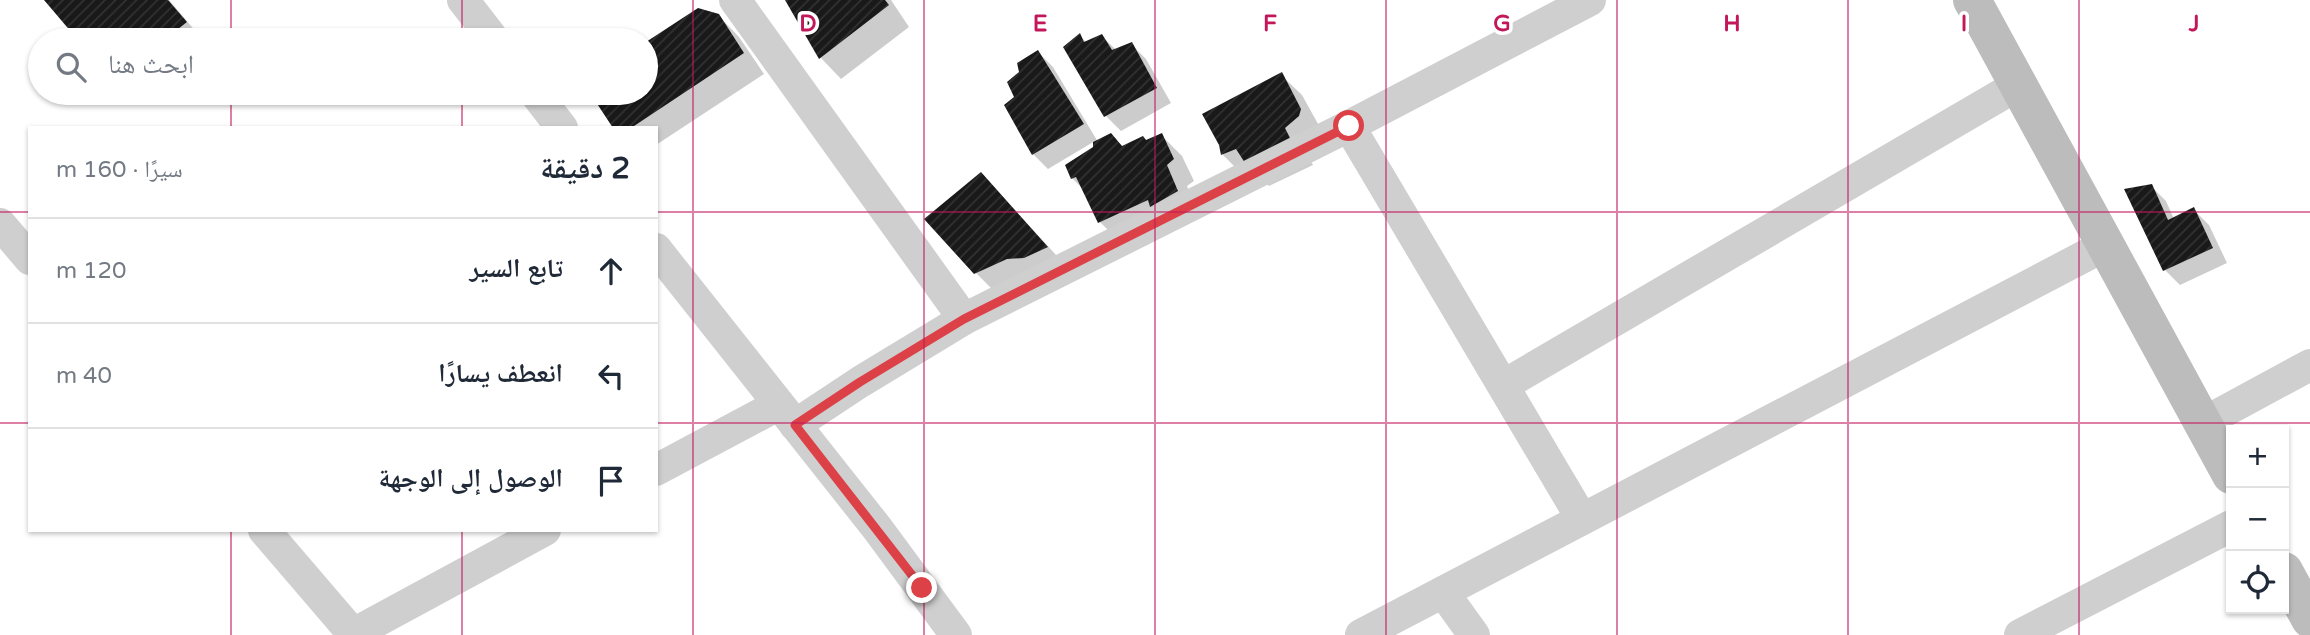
<!DOCTYPE html>
<html lang="ar">
<head>
<meta charset="utf-8">
<style>
	:root { --surface:#fff; --page:#f2f2f3; --text:#1f2937; --muted:#747a83; --line:#e0e1e3 }
	body { margin:0; font-family:"Varela Round","Noto Naskh Arabic",sans-serif; background:var(--page); color:var(--text); direction:rtl }
	.controls { position:absolute; right:21px; bottom:21px; display:grid; overflow:hidden; border-radius:0px; box-shadow:0 2px 5px #0004 }
	.controls button { width:63px; height:63px; display:grid; place-items:center; padding:0; border:0; border-bottom:2px solid var(--line); background:var(--surface); color:var(--text); font:35px sans-serif }
	.stop { position:absolute; width:21px; height:21px; margin:-16px; border:5px solid #dd4148; border-radius:50%; background:#fff }
	.stop.end { background:#dd4148; border-color:#fff; box-shadow:0 2px 7px #0008 }
	.list { margin:0; padding:0; list-style:none }
	h2 { display:flex; justify-content:space-between; align-items:center; height:91px; margin:0; padding:0 28px; font-size:30px }
	h2 small { font-size:23px; font-weight:400; color:var(--muted) }
	.list li { display:grid; grid-template-columns:46px 1fr auto; gap:21px; align-items:center; box-sizing:border-box; height:105px; padding:0 28px; border-top:2px solid var(--line) }
	.list b { display:block; font-size:26px; white-space:nowrap }
	.list em { font-size:23px; font-style:normal; color:var(--muted) }
	.icon { flex:none; width:38px; height:38px; fill:none; stroke:currentColor; stroke-width:2; stroke-linecap:round; stroke-linejoin:round }
	.map { position:relative; flex:none; width:2310px; height:635px; overflow:hidden; direction:ltr }
	.search { position:absolute; background:var(--surface); box-shadow:0 2px 5px #0004; left:28px; top:28px; width:630px; height:77px; display:flex; align-items:center; gap:18px; box-sizing:border-box; padding:0 24px; border-radius:38px; color:var(--muted); font-size:26px }
	.panel { position:absolute; background:var(--surface); box-shadow:0 2px 5px #0004; left:28px; top:126px; width:630px; height:406px; border-radius:0px; direction:rtl }
	.map>svg:first-child { display:block }
	.shadow { fill:#0003 }
	.building { fill:url(#building-hatch) }
	.lines { fill:none; stroke-linecap:round; stroke-linejoin:round }
	.street { stroke:#cfcfcf; stroke-width:32 }
	.secondary { stroke:#bcbcbc; stroke-width:38 }
	.route { stroke:#dd4148; stroke-width:9 }
	.grid { fill:none; stroke:#c2185b; stroke-width:2; stroke-opacity:0.55 }
	.grid-label { font-size:23px; text-anchor:middle; font-weight:bold; fill:#c2185b; stroke:#fff; stroke-width:7; stroke-linejoin:round; paint-order:stroke }
</style>
</head>
<body>
<div class="map">
<svg width="2310" height="635" viewBox="0 0 2310 635">
	<defs>
		<pattern id="building-hatch" width="6" height="6" patternUnits="userSpaceOnUse" patternTransform="scale(1.75)"><rect width="6" height="6" fill="#191919"/><path d="M-1 1l2-2M0 6l6-6M5 7l2-2" fill="none" stroke="#323232"/></pattern>
	</defs>
	<rect width="100%" height="100%" fill="#fff"/>
	<g class="shadow">
		<path d="M 46,0 L 169,0 L 203,40 L 81,40 Z"/>
		<path d="M 787,0 L 891,0 L 909,27 L 841,79 L 821,58 Z"/>
		<path d="M 698,10 L 718,15 L 739,37 L 764,74 L 656,145 L 656,128 L 615,128 L 592,93 L 646,93 L 646,44 Z"/>
		<path d="M 1080,36 L 1087,43 L 1102,36 L 1116,50 L 1131,44 L 1146,59 L 1171,103 L 1121,131 L 1106,116 Z"/>
		<path d="M 1038,52 L 1053,67 L 1098,142 L 1122,147 L 1146,142 L 1161,135 L 1182,156 L 1194,181 L 1187,186 L 1198,213 L 1121,243 L 1100,222 L 1084,190 L 1072,178 L 1095,148 L 1095,141 L 1048,169 L 1033,154 L 1016,98 L 1021,72 Z"/>
		<path d="M 1281,75 L 1302,95 L 1322,131 L 1305,150 L 1313,165 L 1269,186 L 1254,171 L 1243,175 L 1223,155 L 1221,144 Z"/>
		<path d="M 128,93 L 145,93 L 135,100 Z"/>
		<path d="M 981,174 L 1001,195 L 1068,268 L 997,294 L 976,273 Z"/>
		<path d="M 2151,186 L 2166,201 L 2174,219 L 2194,210 L 2209,225 L 2227,263 L 2180,285 L 2165,270 Z"/>
	</g>
	<g class="building">
		<path d="M 44,0 L 168,0 L 187,22 L 164,40 L 78,40 Z"/>
		<path d="M 785,0 L 885,0 L 889,5 L 819,59 Z"/>
		<path d="M 698,8 L 719,14 L 744,53 L 631,128 L 613,128 L 590,93 L 646,93 L 646,42 Z"/>
		<path d="M 1080,33 L 1084,42 L 1102,34 L 1112,50 L 1132,42 L 1157,88 L 1104,117 L 1063,47 Z"/>
		<path d="M 1038,50 L 1084,124 L 1032,155 L 1004,105 L 1014,97 L 1007,82 L 1019,72 L 1017,63 Z"/>
		<path d="M 1282,72 L 1301,109 L 1299,116 L 1285,128 L 1293,144 L 1247,166 L 1236,149 L 1221,155 L 1219,145 L 1202,114 Z"/>
		<path d="M 1111,133 L 1122,146 L 1143,136 L 1146,140 L 1162,133 L 1174,159 L 1167,165 L 1178,191 L 1150,207 L 1148,200 L 1098,223 L 1076,177 L 1071,179 L 1065,165 L 1093,147 L 1093,142 Z"/>
		<path d="M 981,172 L 1048,247 L 1024,258 L 1007,259 L 974,274 L 924,219 Z"/>
		<path d="M 2152,184 L 2168,220 L 2194,207 L 2213,248 L 2163,271 L 2124,189 Z"/>
	</g>
	<g class="lines">
		<g class="street">
			<path d="M 463,0 L 494,40"/>
			<path d="M 735,0 L 964,319"/>
			<path d="M 535,93 L 562,128"/>
			<path d="M 1349,126 L 1582,519"/>
			<path d="M 0,224 L 30,259"/>
			<path d="M 656,249 L 877,528 L 956,635"/>
			<path d="M 1504,385 L 2018,85"/>
			<path d="M 2203,423 L 2310,365"/>
			<path d="M 795,425 L 860,382 L 964,319 L 1349,126 L 1590,0"/>
			<path d="M 656,470 L 778,405"/>
			<path d="M 264,530 L 354,635"/>
			<path d="M 1443,592 L 1474,635"/>
			<path d="M 353,634 L 545,530"/>
			<path d="M 1361,635 L 2106,245"/>
			<path d="M 2020,635 L 2231,526"/>
		</g>
		<g class="secondary">
			<path d="M 1972,0 L 2231,475"/>
			<path d="M 2284,571 L 2310,619"/>
		</g>
	</g>
	<g class="lines">
		<path class="route" d="M 922,588 L 795,425 L 860,382 L 964,319 L 1349,126"/>
	</g>
	<path class="grid" d="M 231,0 L 231,40M 462,0 L 462,40M 693,0 L 693,635M 924,0 L 924,635M 1155,0 L 1155,635M 1386,0 L 1386,635M 1617,0 L 1617,635M 1848,0 L 1848,635M 2079,0 L 2079,635M 231,93 L 231,128M 462,93 L 462,128M 0,212 L 30,212M 656,212 L 2310,212M 0,423 L 30,423M 656,423 L 2310,423M 231,530 L 231,635M 462,530 L 462,635"/>
	<g class="grid-label">
		<text x="808" y="31">D</text>
		<text x="1040" y="31">E</text>
		<text x="1270" y="31">F</text>
		<text x="1502" y="31">G</text>
		<text x="1732" y="31">H</text>
		<text x="1964" y="31">I</text>
		<text x="2194" y="31">J</text>
	</g>
</svg>
<div class="controls">
<button>+</button>
<button>−</button>
<button><svg class="icon" aria-label="locate" viewBox="0 0 24 24"><circle cx="12" cy="12" r="6"/><path d="M12 2v4M12 18v4M2 12h4M18 12h4"/></svg></button>
</div>
<div class="stop" style="left:1349px;top:126px"></div>
<div class="stop end" style="left:922px;top:588px"></div>
<div class="search"><svg class="icon" aria-label="search" viewBox="0 0 24 24"><circle cx="10" cy="10" r="6"/><path d="M15 15l6 6"/></svg>ابحث هنا</div>
<section class="panel">
<h2>2 دقيقة<small>سيرًا · 160 m</small></h2>
<ul class="list">
<li><svg class="icon" aria-label="ahead" viewBox="0 0 24 24"><path d="M12 20V5M6 11l6-6 6 6"/></svg><div><b>تابع السير</b></div><em>120 m</em></li>
<li><svg class="icon" aria-label="left" viewBox="0 0 24 24"><path d="M17 20v-9H6M10 6l-5 5 5 5"/></svg><div><b>انعطف يسارًا</b></div><em>40 m</em></li>
<li><svg class="icon" aria-label="arrive" viewBox="0 0 24 24"><path d="M6 21V4h12l-3 4 3 4H6"/></svg><div><b>الوصول إلى الوجهة</b></div></li>
</ul>
</section>
</div>
</body>
</html>
